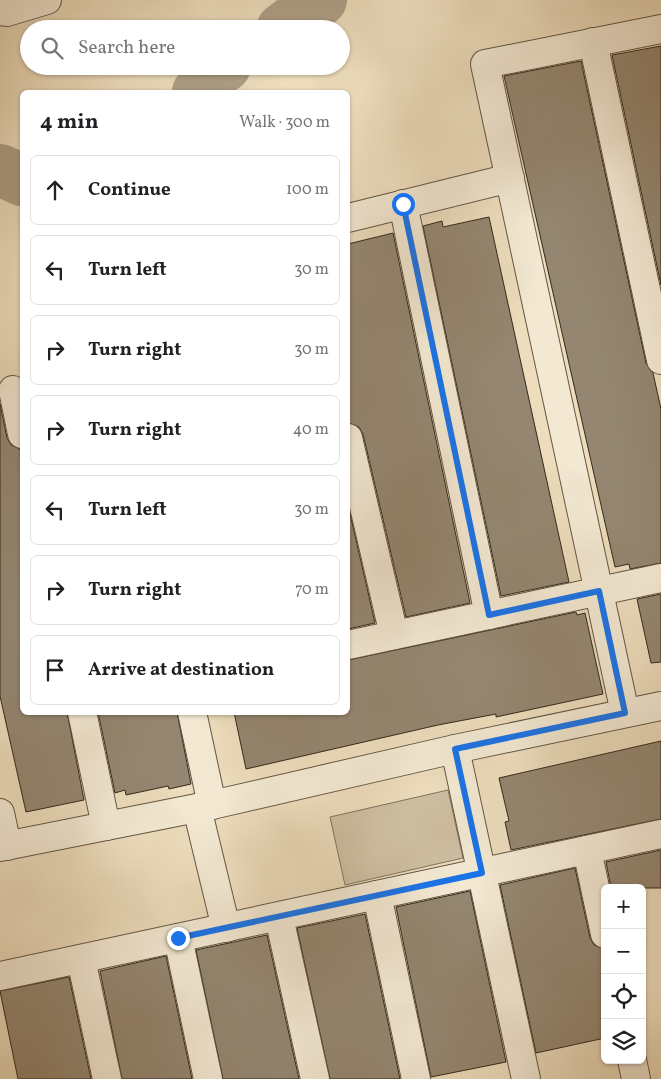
<!DOCTYPE html>
<html lang="en">
<head>
<meta charset="utf-8">
<style>
	:root { --surface:#fff; --page:#f2f2f2; --text:#202124; --muted:#757577; --line:#e0e0e0 }
	body { margin:0; font-family:Vollkorn,serif; background:var(--page); color:var(--text) }
	.controls { position:absolute; right:15px; bottom:15px; display:grid; overflow:hidden; border-radius:8px; box-shadow:0 1px 4px #0004 }
	.controls button { width:45px; height:45px; display:grid; place-items:center; padding:0; border:0; border-bottom:1px solid var(--line); background:var(--surface); color:var(--text); font:25px sans-serif }
	.stop { position:absolute; width:15px; height:15px; margin:-11px; border:4px solid #1a73e8; border-radius:50%; background:#fff }
	.stop.end { background:#1a73e8; border-color:#fff; box-shadow:0 1px 5px #0008 }
	.list { margin:0; padding:0; list-style:none }
	h2 { display:flex; justify-content:space-between; align-items:center; height:65px; margin:0; padding:0 20px; font-size:21px }
	h2 small { font-size:16px; font-weight:400; color:var(--muted) }
	.list li { display:grid; grid-template-columns:32px 1fr auto; gap:15px; align-items:center; box-sizing:border-box; height:70px; margin:0 10px 10px; padding:0 10px; border:1px solid var(--line); border-radius:8px }
	.list b { display:block; font-size:19px; white-space:nowrap }
	.list em { font-size:16px; font-style:normal; color:var(--muted) }
	.icon { flex:none; width:28px; height:28px; fill:none; stroke:currentColor; stroke-width:2; stroke-linecap:round; stroke-linejoin:round }
	.map { position:relative; flex:none; width:661px; height:1079px; overflow:hidden }
	.search { position:absolute; background:var(--surface); box-shadow:0 1px 4px #0004; left:20px; top:20px; width:330px; height:55px; display:flex; align-items:center; gap:12px; box-sizing:border-box; padding:0 18px; border-radius:28px; color:var(--muted); font-size:19px }
	.panel { position:absolute; background:var(--surface); box-shadow:0 1px 4px #0004; left:20px; top:90px; width:330px; height:625px; border-radius:8px }
	.map>svg:first-child { display:block }
	.green { fill:#cebea1; stroke:#81735f }
	.lines { fill:none; stroke-linecap:round; stroke-linejoin:round }
	.river { stroke:#ae9f86; stroke-width:52 }
	.building { fill:#948670; stroke:#34281d }
	.minor-casing { stroke:#625545; stroke-width:30 }
	.minor { stroke:#f3e9d3; stroke-width:28 }
	.route { stroke:#1a73e8; stroke-width:6 }
</style>
</head>
<body>
<div class="map">
<svg width="661" height="1079" viewBox="0 0 661 1079">
	<rect width="100%" height="100%" fill="#edddbc"/>
	<filter id="stains"><feTurbulence type="fractalNoise" baseFrequency=".004" numOctaves="4"/><feColorMatrix values="0 0 0 0 .2 0 0 0 0 .09 0 0 0 0 .02 0 0 0 .5 -.17"/></filter>
	<radialGradient id="worn" r=".72"><stop offset=".6" stop-color="#630" stop-opacity="0"/><stop offset="1" stop-color="#630" stop-opacity=".3"/></radialGradient>
	<path class="green" d="M 448,790 L 463,858 L 345,885 L 330,817 Z"/>
	<g class="lines">
		<g class="river">
			<path d="M 282,29 L 321,0"/>
			<path d="M 198,92 L 214,74 L 225,66"/>
			<path d="M 0,170 L 22,180"/>
		</g>
	</g>
	<g class="building">
		<path d="M 661,46 L 661,285 L 612,55 Z"/>
		<path d="M 581,61 L 646,363 L 653,373 L 661,409 L 661,563 L 630,569 L 629,564 L 615,567 L 504,76 Z"/>
		<path d="M 489,217 L 569,582 L 501,596 L 423,226 L 442,221 L 443,227 Z"/>
		<path d="M 393,233 L 470,603 L 406,617 L 363,434 L 359,427 L 348,423 L 348,244 Z"/>
		<path d="M 0,404 L 7,438 L 11,445 L 20,449 L 22,459 L 22,712 L 67,712 L 84,800 L 26,812 L 0,696 Z"/>
		<path d="M 348,505 L 375,623 L 348,629 Z"/>
		<path d="M 661,594 L 661,662 L 651,663 L 637,599 Z"/>
		<path d="M 576,612 L 577,615 L 585,613 L 603,694 L 496,717 L 496,714 L 438,725 L 246,769 L 234,712 L 348,712 L 348,660 Z"/>
		<path d="M 98,712 L 177,712 L 191,784 L 169,789 L 168,786 L 126,795 L 125,790 L 115,793 Z"/>
		<path d="M 661,741 L 661,819 L 511,850 L 505,822 L 509,821 L 499,778 Z"/>
		<path d="M 661,850 L 661,888 L 611,888 L 606,862 Z"/>
		<path d="M 575,868 L 590,938 L 594,945 L 604,949 L 605,953 L 605,1038 L 536,1053 L 500,885 Z"/>
		<path d="M 470,891 L 506,1062 L 431,1077 L 396,907 Z"/>
		<path d="M 365,914 L 400,1079 L 330,1079 L 297,928 Z"/>
		<path d="M 267,935 L 299,1079 L 223,1079 L 196,950 Z"/>
		<path d="M 166,956 L 192,1079 L 122,1079 L 100,971 Z"/>
		<path d="M 69,977 L 91,1079 L 18,1079 L 0,991 Z"/>
	</g>
	<g class="lines">
		<g class="minor-casing">
			<g id="minor">
				<path d="M 0,11 L 7,12 L 47,0"/>
				<path d="M 593,42 L 661,360"/>
				<path d="M 403,204 L 489,615"/>
				<path d="M 348,218 L 510,178"/>
				<path d="M 13,390 L 22,434"/>
				<path d="M 348,438 L 394,635"/>
				<path d="M 348,645 L 661,578"/>
				<path d="M 82,712 L 106,826"/>
				<path d="M 192,712 L 212,805"/>
				<path d="M 625,713 L 485,64 L 661,29"/>
				<path d="M 455,749 L 526,1079"/>
				<path d="M 197,808 L 226,928"/>
				<path d="M 0,813 L 7,846"/>
				<path d="M 0,847 L 212,805 L 455,749 L 661,706"/>
				<path d="M 587,850 L 605,934"/>
				<path d="M 377,895 L 416,1079"/>
				<path d="M 279,917 L 315,1079"/>
				<path d="M 178,938 L 208,1079"/>
				<path d="M 81,959 L 107,1079"/>
				<path d="M 0,976 L 661,834"/>
				<path d="M 632,1060 L 636,1079"/>
			</g>
		</g>
		<use href="#minor" class="minor"/>
	</g>
	<g class="lines">
		<path class="route" d="M 178,938 L 482,873 L 455,749 L 625,713 L 599,591 L 489,615 L 403,204"/>
	</g>
	<rect width="100%" height="100%" filter="url(#stains)"/>
	<rect width="100%" height="100%" fill="url(#worn)"/>
</svg>
<div class="controls">
<button>+</button>
<button>−</button>
<button><svg class="icon" aria-label="locate" viewBox="0 0 24 24"><circle cx="12" cy="12" r="6"/><path d="M12 2v4M12 18v4M2 12h4M18 12h4"/></svg></button>
<button><svg class="icon" aria-label="layers" viewBox="0 0 24 24"><path d="M12 4l9 5-9 5-9-5zM3 14l9 5 9-5"/></svg></button>
</div>
<div class="stop" style="left:403px;top:204px"></div>
<div class="stop end" style="left:178px;top:938px"></div>
<div class="search"><svg class="icon" aria-label="search" viewBox="0 0 24 24"><circle cx="10" cy="10" r="6"/><path d="M15 15l6 6"/></svg>Search here</div>
<section class="panel">
<h2>4 min<small>Walk · 300 m</small></h2>
<ul class="list">
<li><svg class="icon" aria-label="ahead" viewBox="0 0 24 24"><path d="M12 20V5M6 11l6-6 6 6"/></svg><div><b>Continue</b></div><em>100 m</em></li>
<li><svg class="icon" aria-label="left" viewBox="0 0 24 24"><path d="M17 20v-9H6M10 6l-5 5 5 5"/></svg><div><b>Turn left</b></div><em>30 m</em></li>
<li><svg class="icon" aria-label="right" viewBox="0 0 24 24"><path d="M7 20v-9h11M14 6l5 5-5 5"/></svg><div><b>Turn right</b></div><em>30 m</em></li>
<li><svg class="icon" aria-label="right" viewBox="0 0 24 24"><path d="M7 20v-9h11M14 6l5 5-5 5"/></svg><div><b>Turn right</b></div><em>40 m</em></li>
<li><svg class="icon" aria-label="left" viewBox="0 0 24 24"><path d="M17 20v-9H6M10 6l-5 5 5 5"/></svg><div><b>Turn left</b></div><em>30 m</em></li>
<li><svg class="icon" aria-label="right" viewBox="0 0 24 24"><path d="M7 20v-9h11M14 6l5 5-5 5"/></svg><div><b>Turn right</b></div><em>70 m</em></li>
<li><svg class="icon" aria-label="arrive" viewBox="0 0 24 24"><path d="M6 21V4h12l-3 4 3 4H6"/></svg><div><b>Arrive at destination</b></div></li>
</ul>
</section>
</div>
</body>
</html>
